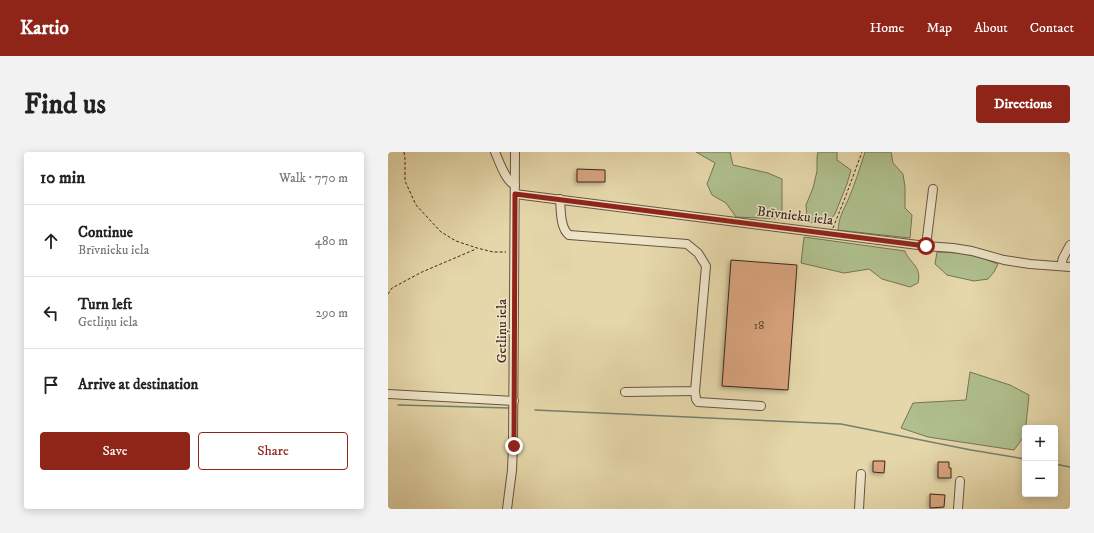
<!DOCTYPE html>
<html lang="en">
<head>
<meta charset="utf-8">
<style>
	:root { --surface:#fff; --page:#f2f2f2; --text:#222; --muted:#767676; --line:#e0e0e0; --accent:#8f2418 }
	body { margin:0; font-family:"IM FELL DW Pica",serif; background:var(--page); color:var(--text) }
	.controls { position:absolute; right:12px; bottom:12px; display:grid; overflow:hidden; border-radius:4px; box-shadow:0 2px 10px #0003 }
	.controls button { width:36px; height:36px; display:grid; place-items:center; padding:0; border:0; border-bottom:1px solid var(--line); background:var(--surface); color:var(--text); font:20px sans-serif }
	.stop { position:absolute; width:12px; height:12px; margin:-9px; border:3px solid #8f2418; border-radius:50%; background:#fff }
	.stop.end { background:#8f2418; border-color:#fff; box-shadow:0 1px 4px #0008 }
	.list { margin:0; padding:0; list-style:none }
	h2 { display:flex; justify-content:space-between; align-items:center; height:52px; margin:0; padding:0 16px; font-size:17px }
	h2 small { font-size:13px; font-weight:400; color:var(--muted) }
	.list li { display:grid; grid-template-columns:26px 1fr auto; gap:12px; align-items:center; box-sizing:border-box; height:72px; padding:0 16px; border-top:1px solid var(--line) }
	.list b { display:block; font-size:15px; white-space:nowrap }
	.list p { margin:0; font-size:13px; white-space:nowrap; color:var(--muted) }
	.list em { font-size:13px; font-style:normal; color:var(--muted) }
	.actions { display:flex; gap:8px; padding:12px 16px }
	.actions a { flex:1; padding:9px 0; border:1px solid var(--accent); border-radius:4px; text-align:center; font-size:14px; color:var(--accent) }
	.actions .main { background:var(--accent); color:#fff }
	.icon { flex:none; width:22px; height:22px; fill:none; stroke:currentColor; stroke-width:2; stroke-linecap:round; stroke-linejoin:round }
	.map { position:relative; flex:none; width:682px; height:357px; overflow:hidden; border-radius:4px }
	header { display:flex; align-items:center; gap:24px; box-sizing:border-box; height:56px; padding:0 20px; background:var(--accent); color:#fff }
	header strong { font-size:19px }
	nav { display:flex; gap:22px; margin-inline-start:auto; font-size:14px }
	.intro { display:flex; align-items:center; justify-content:space-between; box-sizing:border-box; height:96px; padding:0 24px }
	h1 { margin:0; font-size:28px }
	.button { padding:10px 18px; border-radius:4px; background:var(--accent); color:#fff; font-size:14px; font-weight:700 }
	main { display:flex; gap:24px; padding:0 24px }
	aside { flex:1; background:var(--surface); border-radius:4px; box-shadow:0 2px 10px #0003 }
	.map>svg:first-child { display:block }
	.green { fill:#afbf8d; stroke:#777456 }
	.lines { fill:none; stroke-linecap:round; stroke-linejoin:round }
	.stream { stroke:#73806f; stroke-width:1.5 }
	.building { fill:#d8a37d; stroke:#3f281f; filter:url(#shadow) }
	.minor-casing { stroke:#685442; stroke-width:10 }
	.path { stroke:#3f281f; stroke-width:1; stroke-dasharray:3 2; stroke-linecap:butt }
	.minor { stroke:#eee5c8; stroke-width:8 }
	.route { stroke:#8f2418; stroke-width:5 }
	.labels { text-anchor:middle; dominant-baseline:central; stroke-width:3; stroke-linejoin:round; paint-order:stroke }
	.number-label { font-size:12px; fill:#654736 }
	.street-label { font-size:14px; fill:#3f281f; stroke:#eee5c8 }
</style>
</head>
<body>
<header>
<strong>Kartio</strong>
<nav><a>Home</a><a>Map</a><a>About</a><a>Contact</a></nav>
</header>
<div class="intro"><h1>Find us</h1><a class="button">Directions</a></div>
<main>
<aside>
<h2>10 min<small>Walk · 770 m</small></h2>
<ul class="list">
<li><svg class="icon" aria-label="ahead" viewBox="0 0 24 24"><path d="M12 20V5M6 11l6-6 6 6"/></svg><div><b>Continue</b><p>Brīvnieku iela</p></div><em>480 m</em></li>
<li><svg class="icon" aria-label="left" viewBox="0 0 24 24"><path d="M17 20v-9H6M10 6l-5 5 5 5"/></svg><div><b>Turn left</b><p>Getliņu iela</p></div><em>290 m</em></li>
<li><svg class="icon" aria-label="arrive" viewBox="0 0 24 24"><path d="M6 21V4h12l-3 4 3 4H6"/></svg><div><b>Arrive at destination</b></div></li>
</ul>
<div class="actions"><a class="main">Save</a><a>Share</a></div>
</aside>
<div class="map">
<svg width="682" height="357" viewBox="0 0 682 357">
	<defs>
		<filter id="shadow"><feDropShadow dx="-2" dy="2" stdDeviation="2" flood-color="#0004"/></filter>
	</defs>
	<rect width="100%" height="100%" fill="#e5d7aa"/>
	<filter id="stains"><feTurbulence type="fractalNoise" baseFrequency=".005" numOctaves="4"/><feColorMatrix values="0 0 0 0 .2 0 0 0 0 .09 0 0 0 0 .02 0 0 0 .5 -.17"/></filter>
	<radialGradient id="worn" r=".72"><stop offset=".6" stop-color="#630" stop-opacity="0"/><stop offset="1" stop-color="#630" stop-opacity=".3"/></radialGradient>
	<g class="green">
		<path d="M 308,0 L 342,0 L 345,13 L 380,21 L 394,27 L 394,67 L 348,65 L 338,51 L 324,43 L 319,32 L 327,11 Z"/>
		<path d="M 430,0 L 449,0 L 449,8 L 463,18 L 459,32 L 447,62 L 439,72 L 419,70 L 418,53 L 425,36 L 429,19 L 429,5 Z"/>
		<path d="M 477,0 L 503,0 L 505,11 L 515,22 L 517,35 L 517,56 L 524,63 L 522,86 L 450,78 C 451,65 455,59 460,48 C 467,32 472,16 477,0 Z"/>
		<path d="M 416,85 L 517,99 C 522,112 534,114 530,131 L 522,135 L 494,127 L 481,117 L 456,121 L 413,111 Z"/>
		<path d="M 549,100 L 571,101 L 591,105 L 610,112 L 606,120 L 600,127 L 586,129 L 559,123 L 547,112 Z"/>
		<path d="M 582,220 L 622,233 L 641,243 L 637,283 L 626,298 L 540,285 L 513,276 L 525,251 L 578,248 Z"/>
	</g>
	<g class="lines">
		<g class="stream">
			<path d="M 10,253 L 121,256"/>
			<path d="M 147,258 L 453,272 L 583,298 L 637,307"/>
			<path d="M 667,312 L 682,315"/>
		</g>
	</g>
	<g class="building">
		<path d="M 189,17 L 217,18 L 217,30 L 189,30 Z"/>
		<path d="M 343,108 L 409,113 L 400,238 L 334,234 Z"/>
		<path d="M 485,309 L 497,309 L 496,321 L 485,320 Z"/>
		<path d="M 550,310 L 561,310 L 561,316 L 563,316 L 563,326 L 550,326 Z"/>
		<path d="M 542,342 L 557,343 L 556,355 L 542,356 Z"/>
	</g>
	<g class="lines">
		<g class="minor-casing">
			<g id="minor">
				<path d="M 107,0 C 111,9 118,30 127,33"/>
				<path d="M 127,42 L 538,94 L 565,96 L 584,99 L 616,108 L 642,112 L 682,115"/>
				<path d="M 172,47 C 173,58 172,76 181,83 L 299,92 L 310,101 L 318,114 L 307,239 L 237,240"/>
				<path d="M 538,94 L 545,37"/>
				<path d="M 673,114 L 675,106 L 682,93"/>
				<path d="M 307,239 L 308,247 L 310,250 L 373,254"/>
				<path d="M 0,242 L 126,249"/>
				<path d="M 119,357 L 124,318 L 125,294 L 127,0"/>
				<path d="M 471,357 L 473,322"/>
				<path d="M 570,357 L 572,329"/>
			</g>
		</g>
		<g class="path">
			<path d="M 16,0 L 17,7 L 17,29 L 28,53 L 53,80 L 68,89 L 89,96 L 105,100 L 118,100"/>
			<path d="M 445,76 L 457,46 L 474,0"/>
			<path d="M 0,142 L 4,136 L 34,120 L 88,97"/>
		</g>
		<use href="#minor" class="minor"/>
	</g>
	<g class="lines">
		<path class="route" d="M 126,294 L 127,42 L 538,94"/>
	</g>
	<g class="labels">
		<g class="number-label">
			<text x="371" y="173">18</text>
		</g>
		<g class="street-label">
			<text transform="translate(407 64) rotate(7)">Brīvnieku iela</text>
			<text transform="translate(114 179) rotate(-90)">Getliņu iela</text>
		</g>
	</g>
	<rect width="100%" height="100%" filter="url(#stains)"/>
	<rect width="100%" height="100%" fill="url(#worn)"/>
</svg>
<div class="controls">
<button>+</button>
<button>−</button>
</div>
<div class="stop" style="left:538px;top:94px"></div>
<div class="stop end" style="left:126px;top:294px"></div>
</div>
</main>
</body>
</html>
